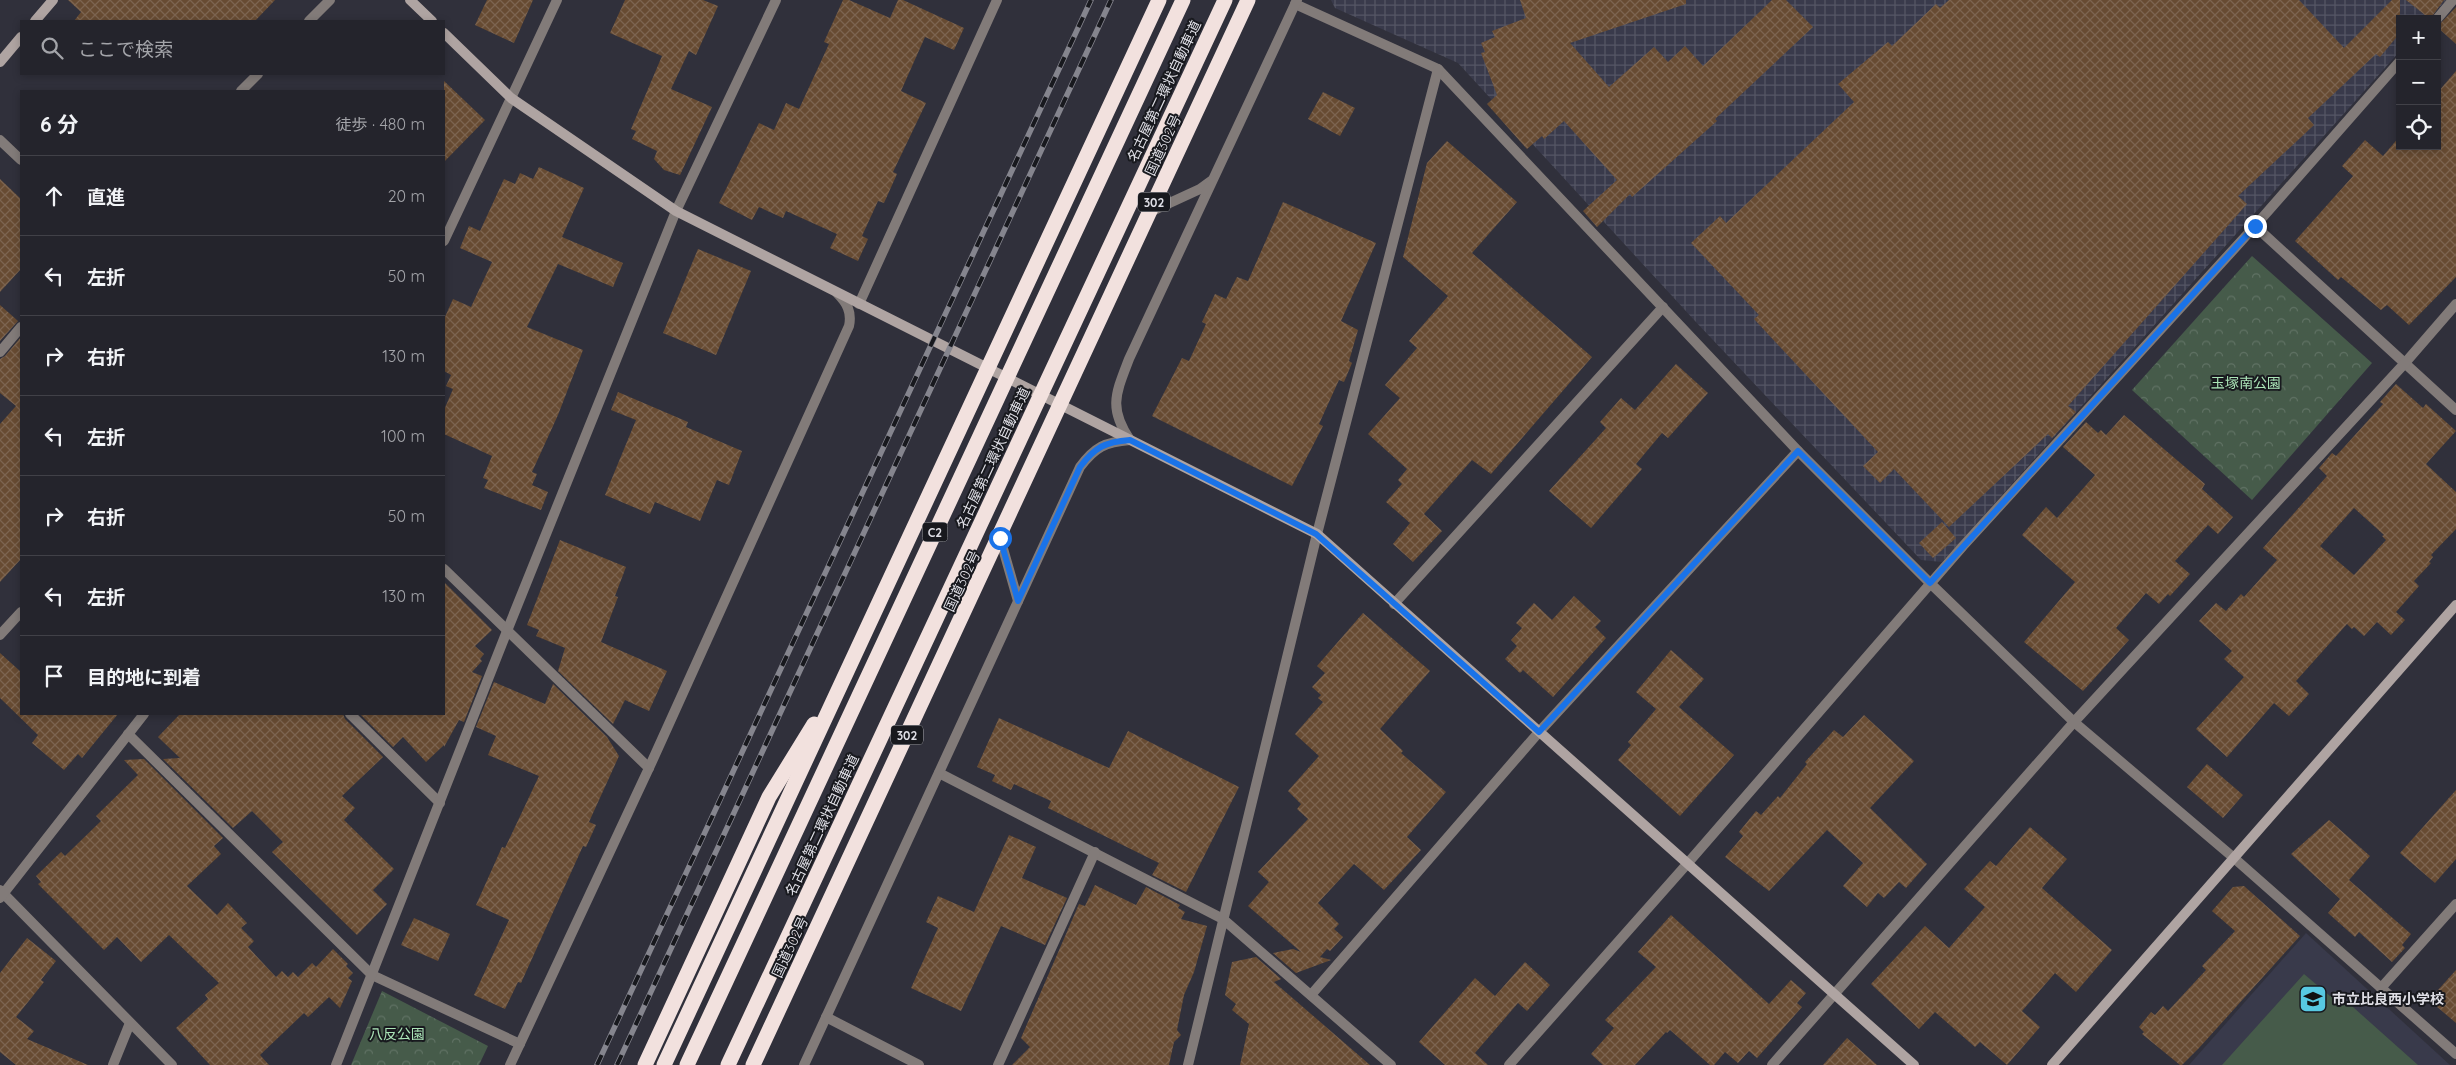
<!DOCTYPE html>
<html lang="ja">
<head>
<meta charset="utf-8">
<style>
	:root { --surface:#24242c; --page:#303038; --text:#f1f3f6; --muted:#a3a4a9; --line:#414148 }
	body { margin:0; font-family:Quicksand,"Noto Sans JP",sans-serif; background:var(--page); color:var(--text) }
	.controls { position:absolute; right:15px; top:15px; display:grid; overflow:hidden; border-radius:0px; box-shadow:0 2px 8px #0003 }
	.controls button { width:45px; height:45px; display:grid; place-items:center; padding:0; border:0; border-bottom:1px solid var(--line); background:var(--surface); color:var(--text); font:25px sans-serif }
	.stop { position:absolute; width:15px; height:15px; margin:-11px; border:4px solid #1a73e8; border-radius:50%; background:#fff }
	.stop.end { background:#1a73e8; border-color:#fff; box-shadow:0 1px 5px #0008 }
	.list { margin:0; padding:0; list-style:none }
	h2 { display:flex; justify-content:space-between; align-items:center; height:65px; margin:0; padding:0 20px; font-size:21px }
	h2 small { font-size:16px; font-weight:400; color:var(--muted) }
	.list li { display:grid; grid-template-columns:32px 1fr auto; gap:15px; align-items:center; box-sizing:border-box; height:80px; padding:0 20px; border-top:1px solid var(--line) }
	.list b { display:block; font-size:19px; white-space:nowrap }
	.list em { font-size:16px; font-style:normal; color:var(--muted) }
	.icon { flex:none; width:28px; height:28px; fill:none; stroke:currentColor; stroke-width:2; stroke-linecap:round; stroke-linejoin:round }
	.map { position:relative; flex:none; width:2456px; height:1065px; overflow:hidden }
	.search { position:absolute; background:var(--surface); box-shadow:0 2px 8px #0003; left:20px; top:20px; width:425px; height:55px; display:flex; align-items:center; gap:12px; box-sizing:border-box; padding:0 18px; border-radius:0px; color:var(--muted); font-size:19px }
	.panel { position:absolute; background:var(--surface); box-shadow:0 2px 8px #0003; left:20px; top:90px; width:425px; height:625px; border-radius:0px }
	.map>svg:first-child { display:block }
	.industrial { fill:url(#industrial-grid) }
	.built { fill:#393a4b }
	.park { fill:url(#park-crowns) }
	.pitch { fill:#465b4a }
	.building { fill:url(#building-cross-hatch); fill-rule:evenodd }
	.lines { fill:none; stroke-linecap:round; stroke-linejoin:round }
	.street { stroke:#827b79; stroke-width:10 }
	.secondary { stroke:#afa4a2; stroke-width:10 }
	.highway { stroke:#f2e1de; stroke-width:15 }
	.rail-casing { stroke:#85858e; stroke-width:5.5 }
	.rail { stroke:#18191e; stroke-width:4; stroke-dasharray:11; stroke-linecap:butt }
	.highway-bridge { stroke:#f2e1de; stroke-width:15 }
	.route { stroke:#1a73e8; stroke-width:6 }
	.labels { text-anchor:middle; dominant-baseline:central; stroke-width:4; stroke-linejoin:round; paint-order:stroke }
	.shield { fill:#18191e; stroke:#a3a4aa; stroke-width:1 }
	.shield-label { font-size:12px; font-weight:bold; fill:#dfdfe6 }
	.street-label { font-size:14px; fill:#dfdfe6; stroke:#18191e }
	.park-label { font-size:14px; fill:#ace5b8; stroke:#18191e }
	.poi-label { font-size:14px; font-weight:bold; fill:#dfdfe6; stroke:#18191e; text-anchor:start }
</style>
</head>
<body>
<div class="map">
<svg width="2456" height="1065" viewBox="0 0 2456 1065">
	<defs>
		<pattern id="industrial-grid" width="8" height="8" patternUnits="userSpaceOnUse" patternTransform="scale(1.25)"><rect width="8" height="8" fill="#393a4b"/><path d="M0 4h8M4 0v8" fill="none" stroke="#555665"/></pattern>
		<pattern id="park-crowns" width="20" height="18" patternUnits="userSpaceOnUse" patternTransform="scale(1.25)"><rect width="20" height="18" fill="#465b4a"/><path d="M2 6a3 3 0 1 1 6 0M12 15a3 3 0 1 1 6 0" fill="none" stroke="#607264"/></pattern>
		<pattern id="building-cross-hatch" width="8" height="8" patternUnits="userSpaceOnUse" patternTransform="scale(1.25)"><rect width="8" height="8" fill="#674b32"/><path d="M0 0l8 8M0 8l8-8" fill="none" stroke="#7c6450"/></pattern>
	</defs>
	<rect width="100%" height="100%" fill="#30303b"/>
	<path class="industrial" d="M 1331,0 L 2446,0 L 2429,19 L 2400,19 L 2400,51 L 1942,562 L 1921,560 L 1695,321 L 1458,63 L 1335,8 Z"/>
	<path class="built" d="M 2306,933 L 2450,1065 L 2189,1065 Z"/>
	<g class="park">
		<path d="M 2252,256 L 2372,363 L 2252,500 L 2132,390 Z"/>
		<path d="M 382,991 L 488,1046 L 479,1065 L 351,1065 Z"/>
	</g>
	<path class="pitch" d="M 2304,974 L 2330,996 L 2335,991 L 2418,1065 L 2222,1065 Z"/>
	<g class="building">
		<path d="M 68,0 L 275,0 L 255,21 L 74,21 L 81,12 Z"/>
		<path d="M 487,0 L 533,0 L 514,43 L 475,25 Z"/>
		<path d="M 625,0 L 703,0 L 718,6 L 696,55 L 689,51 L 671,89 L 712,107 L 680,175 L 664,170 L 654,159 L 657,151 L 632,139 L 636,131 L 631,129 L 662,56 L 610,33 Z"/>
		<path d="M 843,0 L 849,0 L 890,18 L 898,0 L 903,0 L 964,28 L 954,50 L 925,37 L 901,91 L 926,103 L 893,172 L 897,174 L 884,203 L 878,201 L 862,236 L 868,239 L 858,261 L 830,248 L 837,234 L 786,211 L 783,218 L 759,207 L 752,220 L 719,203 L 759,123 L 774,130 L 786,103 L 799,109 L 829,44 L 824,42 Z"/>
		<path d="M 1520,0 L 1686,0 L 1686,4 L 1570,43 L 1609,87 L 1654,47 L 1668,62 L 1685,46 L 1703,66 L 1772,0 L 1786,0 L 1813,27 L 1715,119 L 1717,121 L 1632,197 L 1630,194 L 1597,227 L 1583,211 L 1617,180 L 1564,121 L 1544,139 L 1542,136 L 1527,149 L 1487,104 L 1497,95 L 1481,53 L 1485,52 L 1481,43 L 1495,37 L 1492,31 L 1526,18 Z"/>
		<path d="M 1949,0 L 2299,0 L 2344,48 L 2392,0 L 2400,0 L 2400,33 L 2380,57 L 2376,54 L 2308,118 L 2314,125 L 2238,196 L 2247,204 L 2068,406 L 2076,412 L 2052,438 L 2048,434 L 1949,527 L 1894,469 L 1880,483 L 1863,466 L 1878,452 L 1754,319 L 1759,315 L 1691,243 L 1720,216 L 1726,223 L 1854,102 L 1838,84 L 1888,42 L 1892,46 L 1936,4 L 1940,8 Z"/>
		<path d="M 2406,0 L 2444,0 L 2430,19 Z"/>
		<path d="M 2456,7 L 2456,44 L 2437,27 Z"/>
		<path d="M 2456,71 L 2456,277 L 2409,325 L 2387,305 L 2381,310 L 2341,277 L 2338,280 L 2295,241 L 2353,176 L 2342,166 L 2365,140 L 2383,156 L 2400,136 L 2400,146 L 2437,146 L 2437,93 Z"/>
		<path d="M 444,81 L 485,120 L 444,162 Z"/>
		<path d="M 1323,92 L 1355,108 L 1340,136 L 1308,119 Z"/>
		<path d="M 1447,141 L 1517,202 L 1472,253 L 1592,357 L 1491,474 L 1472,460 L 1424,514 L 1442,531 L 1413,562 L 1393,544 L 1410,523 L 1386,502 L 1402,484 L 1398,480 L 1407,469 L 1368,434 L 1400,398 L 1385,385 L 1417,348 L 1409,341 L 1448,296 L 1403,257 L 1427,163 Z"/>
		<path d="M 539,167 L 584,188 L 562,237 L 623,263 L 613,287 L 558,264 L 527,327 L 583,350 L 558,415 L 532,472 L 537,474 L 532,485 L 548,492 L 541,510 L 484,488 L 488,480 L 483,478 L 492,456 L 444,434 L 444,410 L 453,389 L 446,386 L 451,375 L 444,371 L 444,319 L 453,299 L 471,307 L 492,262 L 460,248 L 469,226 L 480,231 L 504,179 L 515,184 L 520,173 L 533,179 Z"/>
		<path d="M 0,179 L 21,199 L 21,269 L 0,292 Z"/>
		<path d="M 1283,202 L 1376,243 L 1341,321 L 1358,330 L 1349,361 L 1352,363 L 1344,382 L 1339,380 L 1319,424 L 1323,426 L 1292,486 L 1152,416 L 1182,358 L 1189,361 L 1206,324 L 1202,322 L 1215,294 L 1226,299 L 1237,277 L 1248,281 Z"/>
		<path d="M 698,249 L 751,271 L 716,355 L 663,333 Z"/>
		<path d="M 0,305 L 18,321 L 0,341 Z"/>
		<path d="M 21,337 L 21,559 L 0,582 L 0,424 L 16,406 L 0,393 L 0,359 L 5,356 Z"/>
		<path d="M 1676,364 L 1708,393 L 1668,438 L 1662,433 L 1636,464 L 1642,469 L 1591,528 L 1549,491 L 1606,428 L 1600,422 L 1621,398 L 1635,410 Z"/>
		<path d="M 2396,384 L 2423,408 L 2426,404 L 2456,431 L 2426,464 L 2456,492 L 2456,529 L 2431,555 L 2433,557 L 2429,562 L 2431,563 L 2414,581 L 2419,586 L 2396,612 L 2405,620 L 2391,635 L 2377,622 L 2364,636 L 2354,627 L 2352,629 L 2347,624 L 2296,681 L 2309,694 L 2289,716 L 2274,703 L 2227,757 L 2196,729 L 2244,677 L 2224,659 L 2232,651 L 2199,621 L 2216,603 L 2226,611 L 2241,594 L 2244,597 L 2277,560 L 2263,548 L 2327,476 L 2319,468 L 2332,453 L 2336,456 L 2383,404 L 2380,402 ZM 2354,508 L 2384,535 L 2382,536 L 2386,540 L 2354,575 L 2320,546 Z"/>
		<path d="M 618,392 L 688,422 L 686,427 L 742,451 L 729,485 L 717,480 L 700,521 L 655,502 L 650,514 L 605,495 L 636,420 L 611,410 Z"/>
		<path d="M 2124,415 L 2205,484 L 2202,489 L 2233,517 L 2218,534 L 2208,525 L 2175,561 L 2190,574 L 2170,596 L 2168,594 L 2159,604 L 2146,593 L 2116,628 L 2129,640 L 2083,691 L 2024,642 L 2075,582 L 2022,535 L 2046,507 L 2057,518 L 2095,475 L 2063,447 L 2086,422 L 2098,433 L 2101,430 L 2106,435 Z"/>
		<path d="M 1942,522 L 1956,538 L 1933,558 L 1919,543 Z"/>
		<path d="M 560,540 L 626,567 L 615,596 L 618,597 L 601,642 L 667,671 L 649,711 L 625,700 L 613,724 L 558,671 L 565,648 L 536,636 L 539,630 L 527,625 Z"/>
		<path d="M 444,582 L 492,630 L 475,646 L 484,654 L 480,659 L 482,661 L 472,672 L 482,676 L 464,722 L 459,720 L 444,747 L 444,745 L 426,762 L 403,737 L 393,747 L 360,714 L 444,714 Z"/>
		<path d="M 1574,596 L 1601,621 L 1595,627 L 1606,638 L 1553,697 L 1523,670 L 1520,673 L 1505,659 L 1517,646 L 1511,640 L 1522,628 L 1516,623 L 1534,603 L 1552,620 Z"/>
		<path d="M 1363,613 L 1430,671 L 1380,729 L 1403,751 L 1401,753 L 1446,792 L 1407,837 L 1421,850 L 1384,890 L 1354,864 L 1318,903 L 1339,924 L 1334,929 L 1343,937 L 1330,951 L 1327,949 L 1320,957 L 1331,960 L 1296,973 L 1273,953 L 1293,949 L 1301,952 L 1248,906 L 1269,882 L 1258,872 L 1308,819 L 1297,809 L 1301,804 L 1288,791 L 1319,756 L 1295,734 L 1323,702 L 1318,698 L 1321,695 L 1312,687 L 1325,673 L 1317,666 Z"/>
		<path d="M 1671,650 L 1704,679 L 1679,707 L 1734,755 L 1680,816 L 1618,760 L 1631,745 L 1628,742 L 1656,709 L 1636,692 Z"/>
		<path d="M 0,653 L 21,672 L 21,714 L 118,714 L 82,758 L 78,754 L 64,770 L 32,743 L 38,735 L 0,698 Z"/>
		<path d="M 494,682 L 545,704 L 553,684 L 607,737 L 619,756 L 589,822 L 596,825 L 586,847 L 583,846 L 521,983 L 518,982 L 505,1009 L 474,995 L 509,920 L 476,905 L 502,847 L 505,848 L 539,776 L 488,755 L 496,736 L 476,727 Z"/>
		<path d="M 180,714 L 343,714 L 345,719 L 383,757 L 342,796 L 355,808 L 344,820 L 394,869 L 373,890 L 387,904 L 357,935 L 272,852 L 283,842 L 252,811 L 233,828 L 163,759 L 180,758 L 158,737 Z"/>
		<path d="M 1864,715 L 1914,761 L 1870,808 L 1927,864 L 1906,888 L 1899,882 L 1884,898 L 1878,893 L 1867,907 L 1843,886 L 1863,863 L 1827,830 L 1769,891 L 1725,857 L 1743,836 L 1739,832 L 1756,811 L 1761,815 L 1778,796 L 1780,798 L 1807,764 L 1805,762 L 1834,730 L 1843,737 Z"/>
		<path d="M 999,718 L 1109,768 L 1128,731 L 1239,787 L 1186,892 L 1152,875 L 1159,863 L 1048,808 L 1051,801 L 1014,784 L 1011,790 L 992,781 L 995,775 L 977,767 Z"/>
		<path d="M 144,759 L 223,838 L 214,846 L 221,854 L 187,886 L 217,915 L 228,903 L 247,923 L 241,928 L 254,941 L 248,947 L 276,977 L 282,971 L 288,977 L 293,972 L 298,977 L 312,963 L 316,967 L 333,949 L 348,964 L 346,966 L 353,973 L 348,978 L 352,981 L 340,1008 L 329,997 L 308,1017 L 304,1013 L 260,1055 L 269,1065 L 210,1065 L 176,1028 L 208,999 L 205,995 L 219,983 L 169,935 L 141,962 L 117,937 L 104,950 L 38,884 L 41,882 L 36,876 L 61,852 L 65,856 L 101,821 L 96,816 L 138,775 L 124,760 Z"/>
		<path d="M 2207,764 L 2243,795 L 2223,818 L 2187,787 Z"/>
		<path d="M 2456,790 L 2456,859 L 2435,883 L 2400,853 Z"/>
		<path d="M 2329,820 L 2370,856 L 2349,880 L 2411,934 L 2402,945 L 2405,948 L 2392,962 L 2359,932 L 2355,937 L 2328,913 L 2340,899 L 2291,854 Z"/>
		<path d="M 2030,827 L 2067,859 L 2042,888 L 2112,950 L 2076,992 L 2055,973 L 2022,1011 L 2040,1027 L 2007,1065 L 1980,1042 L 1975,1047 L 1935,1012 L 1919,1029 L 1871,984 L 1925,926 L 1949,948 L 1985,907 L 1964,889 L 1990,861 L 1996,866 Z"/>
		<path d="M 1009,835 L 1036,847 L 1022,878 L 1067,898 L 1045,945 L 1001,926 L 961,1011 L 911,988 L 938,928 L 926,922 L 938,896 L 974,912 Z"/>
		<path d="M 1095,885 L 1136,905 L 1146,887 L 1180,905 L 1178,908 L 1185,912 L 1181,919 L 1207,926 L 1194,972 L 1184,995 L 1177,1030 L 1181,1035 L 1174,1042 L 1169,1065 L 1012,1065 L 1030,1047 L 1021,1038 L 1079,904 L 1085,906 Z"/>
		<path d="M 2244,886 L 2300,936 L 2199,1048 L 2182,1065 L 2180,1065 L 2142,1034 L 2144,1032 L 2139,1027 L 2151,1012 L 2155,1015 L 2163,1006 L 2168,1011 L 2206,970 L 2202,966 L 2235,931 L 2212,911 L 2233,887 Z"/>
		<path d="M 1671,915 L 1769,1004 L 1791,980 L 1806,993 L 1797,1003 L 1802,1007 L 1757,1058 L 1749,1051 L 1738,1063 L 1725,1052 L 1714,1065 L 1710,1065 L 1670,1030 L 1667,1033 L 1666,1032 L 1635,1065 L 1603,1065 L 1591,1054 L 1614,1028 L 1605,1020 L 1656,967 L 1638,952 Z"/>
		<path d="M 414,918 L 450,934 L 438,961 L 401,945 Z"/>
		<path d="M 27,938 L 56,961 L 41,980 L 44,982 L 16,1017 L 34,1031 L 27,1039 L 88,1065 L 16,1065 L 0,1052 L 0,973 Z"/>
		<path d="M 1256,957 L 1281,979 L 1274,982 L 1370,1065 L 1240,1065 L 1249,1024 L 1232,1010 L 1236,1004 L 1225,995 L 1232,962 Z"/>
		<path d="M 1525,962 L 1550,985 L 1527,1011 L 1518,1003 L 1475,1053 L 1488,1065 L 1445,1065 L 1419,1042 L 1475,978 L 1495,996 Z"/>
		<path d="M 2456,970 L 2456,1023 L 2429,1000 Z"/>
		<path d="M 1847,1038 L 1877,1065 L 1823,1065 Z"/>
	</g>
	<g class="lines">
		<g class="street">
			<path d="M 1295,4 L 1438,69 L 1798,451 L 1930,583 L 2074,722 L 2234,858 L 2456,1054"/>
			<path d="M 2437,19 L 2453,0"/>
			<path d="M 309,21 L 330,0"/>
			<path d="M 241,91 L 258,74"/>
			<path d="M 0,140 L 21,160"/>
			<path d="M 1150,212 L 1200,189 L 1211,181"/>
			<path d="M 2255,226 L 2456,410"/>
			<path d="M 444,241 L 557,0"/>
			<path d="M 859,304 L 997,0"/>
			<path d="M 0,352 L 21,327"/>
			<path d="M 1000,538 L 1018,601"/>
			<path d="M 444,569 L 649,768"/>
			<path d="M 1394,604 L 1663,307"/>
			<path d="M 0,635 L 21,612"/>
			<path d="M 350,714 L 440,803"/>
			<path d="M 128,734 L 372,975 L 520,1044"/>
			<path d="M 939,773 L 1223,919 L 1391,1065"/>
			<path d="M 0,890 L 172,1065"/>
			<path d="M 0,898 L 144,714"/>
			<path d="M 2381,988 L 2456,904"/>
			<path d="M 1311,995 L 1539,732 L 1798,451"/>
			<path d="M 826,1017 L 919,1065"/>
			<path d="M 113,1065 L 130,1023"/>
			<path d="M 336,1065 L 507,631 L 676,211 L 776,0"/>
			<path d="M 510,1065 L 649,768 L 849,326 C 852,312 847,303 837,293"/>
			<path d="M 804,1065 L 1080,467 C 1095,447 1105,442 1130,440 C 1108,408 1116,393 1129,359 L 1297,0"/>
			<path d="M 998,1065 L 1095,852"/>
			<path d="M 1188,1065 L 1317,534 L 1438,69"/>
			<path d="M 1509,1065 L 1687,864 L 1963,546 L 2255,226 L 2400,61"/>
			<path d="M 1772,1065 L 2074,722 L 2405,363 L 2456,304"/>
		</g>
		<g class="secondary">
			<path d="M 410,0 L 432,21"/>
			<path d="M 35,21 L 53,0"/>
			<path d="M 444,33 L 511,98 L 676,211 L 1317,534 L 1914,1065"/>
			<path d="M 0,62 L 21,37"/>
			<path d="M 2052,1065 L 2456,605"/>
		</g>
		<g class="highway">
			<path d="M 645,1065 L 769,797 L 814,724"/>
			<path d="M 664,1065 L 1159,0"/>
			<path d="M 753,1065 L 1248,0"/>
		</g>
		<g class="rail-casing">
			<g id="rail">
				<path d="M 597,1065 L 1091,0"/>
				<path d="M 617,1065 L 1111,0"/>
			</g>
		</g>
		<use href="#rail" class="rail"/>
		<g class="highway-bridge">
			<path d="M 687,1065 L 1183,0"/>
			<path d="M 728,1065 L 1225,0"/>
		</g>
	</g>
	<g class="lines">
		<path class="route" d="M 1000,538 L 1018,601 L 1080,467 C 1095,447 1105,442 1130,440 L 1316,534 L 1539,732 L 1798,451 L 1930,583 L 2255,226"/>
	</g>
	<defs>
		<g id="school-square" transform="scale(1.4375)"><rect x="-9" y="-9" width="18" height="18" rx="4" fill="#57c9e2" stroke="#18191e"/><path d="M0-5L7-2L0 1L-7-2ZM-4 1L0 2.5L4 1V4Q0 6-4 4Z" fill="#111"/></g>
	</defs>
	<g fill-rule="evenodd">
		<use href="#school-square" x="2313" y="999"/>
	</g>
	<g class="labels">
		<g class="shield">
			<rect x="1138" y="192.5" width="32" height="19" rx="4"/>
			<rect x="922.5" y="522.5" width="25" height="19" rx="4"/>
			<rect x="891" y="725.5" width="32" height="19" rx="4"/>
		</g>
		<g class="shield-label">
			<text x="1154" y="202">302</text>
			<text x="935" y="532">C2</text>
			<text x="907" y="735">302</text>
		</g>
		<g class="street-label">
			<text transform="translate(1164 91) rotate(-65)">名古屋第二環状自動車道</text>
			<text transform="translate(1163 145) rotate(-65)">国道302号</text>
			<text transform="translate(993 458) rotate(-65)">名古屋第二環状自動車道</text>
			<text transform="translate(962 581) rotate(-65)">国道302号</text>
			<text transform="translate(822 825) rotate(-65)">名古屋第二環状自動車道</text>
			<text transform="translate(790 947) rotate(-65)">国道302号</text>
		</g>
		<g class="park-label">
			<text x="2246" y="383">玉塚南公園</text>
			<text x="397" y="1034">八反公園</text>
		</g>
		<g class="poi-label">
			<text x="2332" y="999">市立比良西小学校</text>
		</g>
	</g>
</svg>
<div class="controls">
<button>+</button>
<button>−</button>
<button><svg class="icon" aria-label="locate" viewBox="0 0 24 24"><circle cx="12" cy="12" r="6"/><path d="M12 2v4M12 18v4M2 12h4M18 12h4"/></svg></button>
</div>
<div class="stop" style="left:1000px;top:538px"></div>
<div class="stop end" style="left:2255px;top:226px"></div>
<div class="search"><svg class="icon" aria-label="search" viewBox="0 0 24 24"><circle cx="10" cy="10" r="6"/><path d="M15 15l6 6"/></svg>ここで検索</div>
<section class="panel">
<h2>6 分<small>徒歩 · 480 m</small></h2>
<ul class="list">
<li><svg class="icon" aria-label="ahead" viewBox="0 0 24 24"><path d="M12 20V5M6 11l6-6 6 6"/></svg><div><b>直進</b></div><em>20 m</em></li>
<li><svg class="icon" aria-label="left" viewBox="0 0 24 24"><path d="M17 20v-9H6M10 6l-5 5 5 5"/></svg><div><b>左折</b></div><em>50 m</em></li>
<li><svg class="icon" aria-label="right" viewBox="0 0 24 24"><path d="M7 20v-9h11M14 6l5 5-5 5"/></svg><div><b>右折</b></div><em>130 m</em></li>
<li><svg class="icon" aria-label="left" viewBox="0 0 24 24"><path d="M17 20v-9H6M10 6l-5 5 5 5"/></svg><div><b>左折</b></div><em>100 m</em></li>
<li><svg class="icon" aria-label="right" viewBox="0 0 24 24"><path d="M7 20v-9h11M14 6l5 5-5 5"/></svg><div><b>右折</b></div><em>50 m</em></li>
<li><svg class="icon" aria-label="left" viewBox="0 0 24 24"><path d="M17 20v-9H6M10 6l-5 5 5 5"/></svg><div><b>左折</b></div><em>130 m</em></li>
<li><svg class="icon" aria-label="arrive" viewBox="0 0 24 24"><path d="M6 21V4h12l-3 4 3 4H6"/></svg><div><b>目的地に到着</b></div></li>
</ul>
</section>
</div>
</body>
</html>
